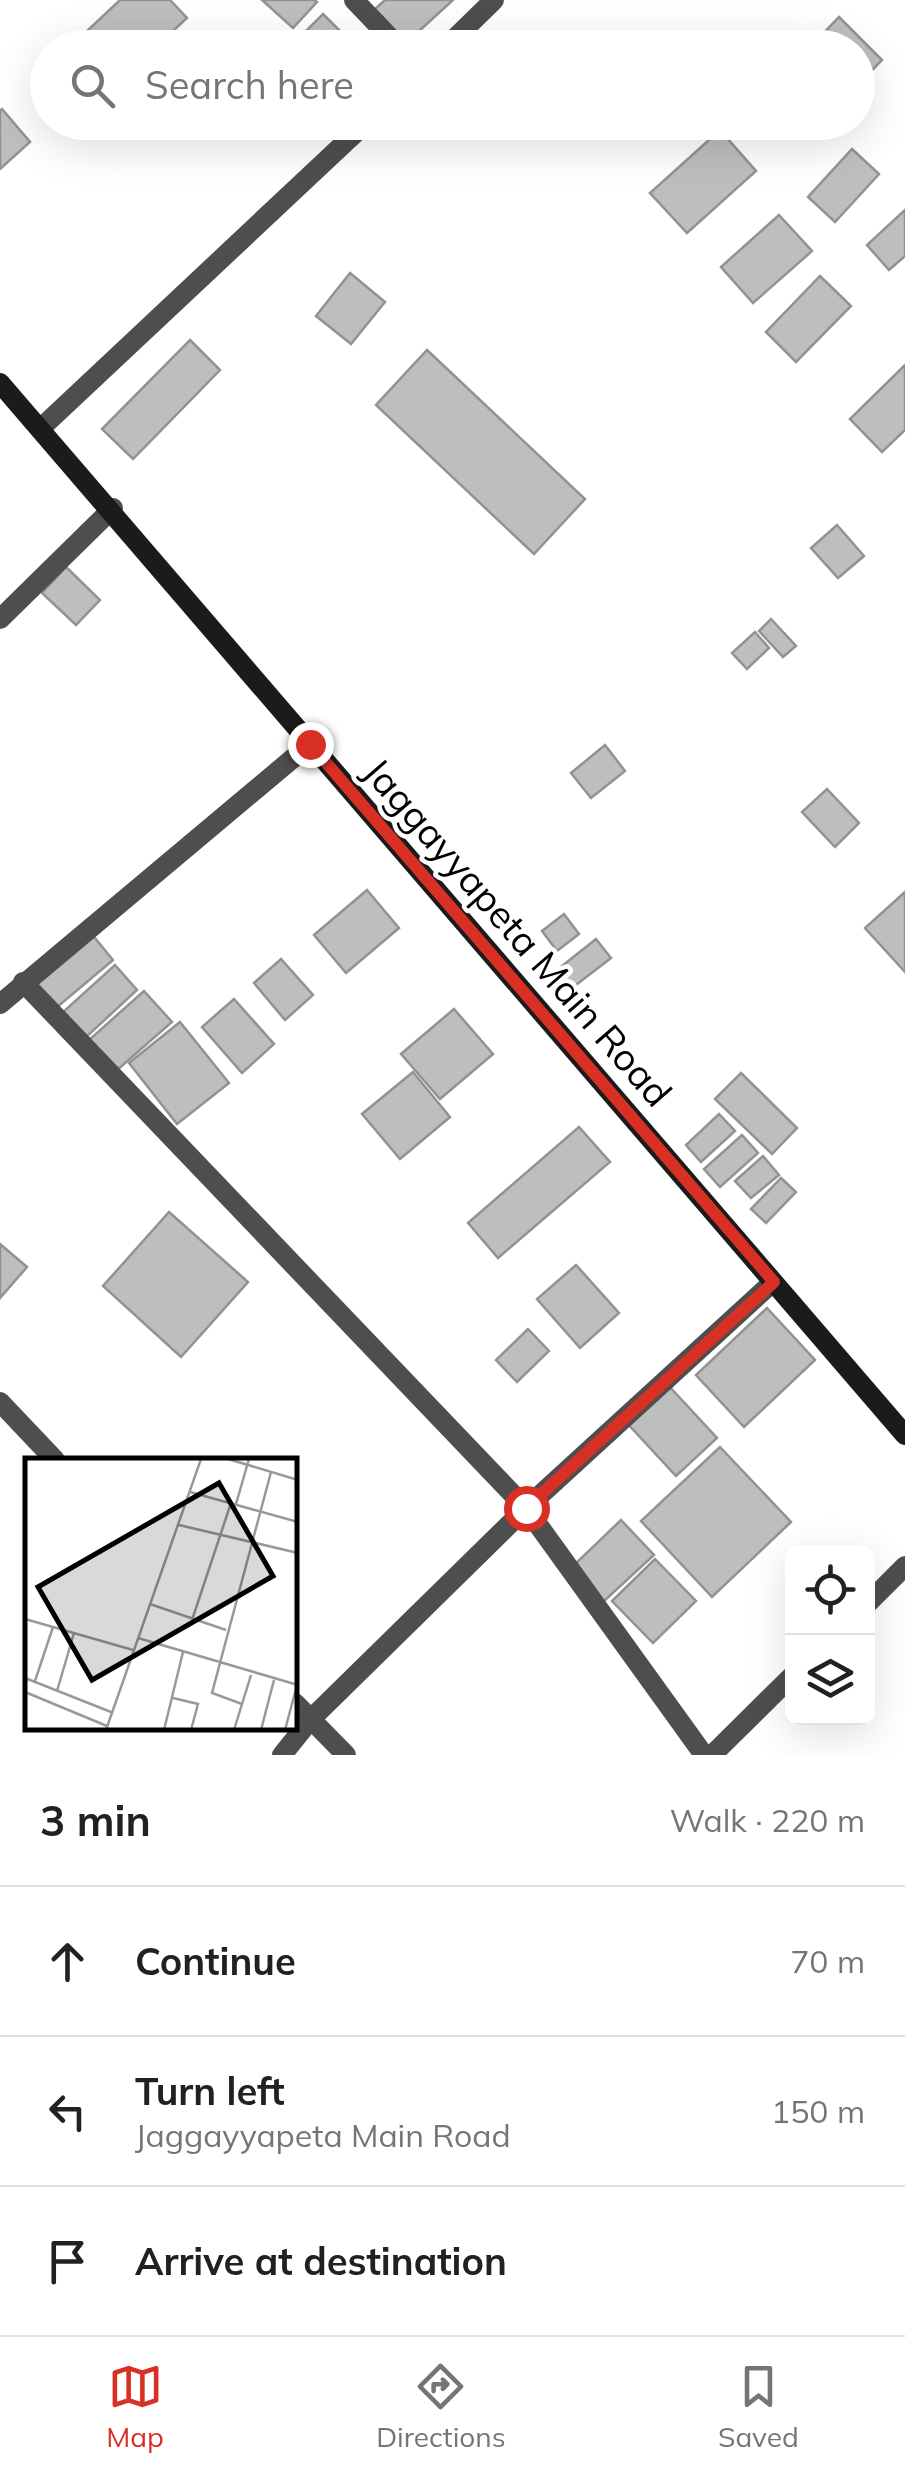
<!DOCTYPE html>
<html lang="en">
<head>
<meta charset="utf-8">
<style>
	:root { --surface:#fff; --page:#f6f6f6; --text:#202124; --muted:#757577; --line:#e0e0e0; --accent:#d93025 }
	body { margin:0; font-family:Mulish,sans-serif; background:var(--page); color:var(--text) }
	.controls { position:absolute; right:30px; bottom:30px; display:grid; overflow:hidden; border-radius:15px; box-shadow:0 10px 40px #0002 }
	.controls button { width:90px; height:90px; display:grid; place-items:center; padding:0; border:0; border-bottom:2px solid var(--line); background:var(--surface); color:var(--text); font:50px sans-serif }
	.stop { position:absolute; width:30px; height:30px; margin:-22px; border:8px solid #d93025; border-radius:50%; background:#fff }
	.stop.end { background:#d93025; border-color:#fff; box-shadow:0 2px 10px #0008 }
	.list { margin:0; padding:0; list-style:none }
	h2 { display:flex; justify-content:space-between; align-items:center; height:130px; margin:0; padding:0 40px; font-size:42px }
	h2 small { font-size:32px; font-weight:400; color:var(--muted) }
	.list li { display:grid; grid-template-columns:65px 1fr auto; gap:30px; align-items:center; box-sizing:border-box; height:150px; padding:0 40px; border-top:2px solid var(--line) }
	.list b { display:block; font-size:38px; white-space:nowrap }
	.list p { margin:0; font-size:32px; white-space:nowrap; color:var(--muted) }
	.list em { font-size:32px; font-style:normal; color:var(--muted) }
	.icon { flex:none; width:55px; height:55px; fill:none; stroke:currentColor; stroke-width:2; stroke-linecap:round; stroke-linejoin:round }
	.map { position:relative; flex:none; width:905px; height:1755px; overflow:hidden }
	.search { position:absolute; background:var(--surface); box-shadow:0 10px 40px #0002; left:30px; right:30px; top:30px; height:110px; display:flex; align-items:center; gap:25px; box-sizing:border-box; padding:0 35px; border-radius:55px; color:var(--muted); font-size:38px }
	.sheet { height:580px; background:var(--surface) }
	nav { display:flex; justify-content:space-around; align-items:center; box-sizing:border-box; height:140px; border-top:2px solid var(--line); background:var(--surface); font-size:28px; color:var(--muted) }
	nav a { display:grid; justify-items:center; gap:5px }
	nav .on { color:var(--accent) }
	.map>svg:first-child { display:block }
	.building { fill:#bebebe; stroke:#929292; stroke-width:2.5 }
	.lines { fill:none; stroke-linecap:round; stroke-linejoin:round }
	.street { stroke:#4e4e4e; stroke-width:20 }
	.secondary { stroke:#1b1b1b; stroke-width:20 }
	.route { stroke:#d93025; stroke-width:12 }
	.labels { text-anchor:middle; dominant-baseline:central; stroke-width:9; stroke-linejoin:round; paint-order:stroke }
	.street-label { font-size:38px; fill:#000; stroke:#fff }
	.inset-road { fill:none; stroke:#999; stroke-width:2.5 }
	.view { fill:#000; fill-opacity:0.15; stroke:#000; stroke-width:5 }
	.inset-edge { fill:none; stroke:#000; stroke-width:5 }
</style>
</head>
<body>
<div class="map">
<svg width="905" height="1755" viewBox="0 0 905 1755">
	<rect width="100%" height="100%" fill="#fff"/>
	<g class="building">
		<path d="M 120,0 L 170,0 L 187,18 L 155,48 L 69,48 Z"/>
		<path d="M 262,0 L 314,0 L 317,2 L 293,28 Z"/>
		<path d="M 385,0 L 453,0 L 406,43 L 375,9 Z"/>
		<path d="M 323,14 L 357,48 L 310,48 L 300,37 Z"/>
		<path d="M 839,17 L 882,60 L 858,85 L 858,48 L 817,48 L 813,44 Z"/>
		<path d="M 2,109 L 30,142 L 0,169 L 0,111 Z"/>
		<path d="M 720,130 L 756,171 L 687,233 L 650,193 Z"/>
		<path d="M 852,149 L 879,174 L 835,222 L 808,197 Z"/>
		<path d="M 905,210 L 905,256 L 889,270 L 867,245 Z"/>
		<path d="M 779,215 L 812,251 L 753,303 L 721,267 Z"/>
		<path d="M 350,273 L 385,302 L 351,344 L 316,316 Z"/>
		<path d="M 820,276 L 851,306 L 796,362 L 766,332 Z"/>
		<path d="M 190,340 L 220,370 L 133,459 L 102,429 Z"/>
		<path d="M 427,350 L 585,499 L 534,554 L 376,405 Z"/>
		<path d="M 905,365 L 905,430 L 882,452 L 850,419 Z"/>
		<path d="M 837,525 L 864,556 L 838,578 L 811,548 Z"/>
		<path d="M 66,567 L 100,600 L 76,625 L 42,593 Z"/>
		<path d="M 771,619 L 796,646 L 783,657 L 759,631 Z"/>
		<path d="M 755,632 L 769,648 L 747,669 L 732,653 Z"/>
		<path d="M 605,745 L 625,771 L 591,798 L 571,773 Z"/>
		<path d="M 827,789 L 859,823 L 835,847 L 802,812 Z"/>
		<path d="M 367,890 L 399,928 L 346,973 L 314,935 Z"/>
		<path d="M 905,892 L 905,972 L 865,928 Z"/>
		<path d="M 564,914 L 579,934 L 557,951 L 542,931 Z"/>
		<path d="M 90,932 L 113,960 L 56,1008 L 33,980 Z"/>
		<path d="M 596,939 L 611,958 L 572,988 L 557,970 Z"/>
		<path d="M 281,959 L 313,995 L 285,1020 L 254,983 Z"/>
		<path d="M 115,965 L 137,990 L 85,1038 L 62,1013 Z"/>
		<path d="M 144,991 L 172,1022 L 116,1071 L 89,1040 Z"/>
		<path d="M 234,999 L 274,1044 L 242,1073 L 202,1027 Z"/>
		<path d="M 454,1009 L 493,1054 L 440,1099 L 401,1054 Z"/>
		<path d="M 180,1022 L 229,1083 L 177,1124 L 129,1063 Z"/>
		<path d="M 413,1072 L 450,1117 L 400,1159 L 362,1114 Z"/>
		<path d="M 741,1073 L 797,1128 L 772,1154 L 715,1099 Z"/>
		<path d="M 719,1114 L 735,1131 L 701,1162 L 686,1145 Z"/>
		<path d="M 579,1127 L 610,1162 L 498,1258 L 468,1223 Z"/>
		<path d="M 742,1135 L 758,1153 L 720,1187 L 704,1169 Z"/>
		<path d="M 763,1156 L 779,1175 L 751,1198 L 735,1181 Z"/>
		<path d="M 781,1178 L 796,1192 L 766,1223 L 751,1209 Z"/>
		<path d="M 169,1212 L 248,1282 L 181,1357 L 103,1286 Z"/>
		<path d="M 0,1244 L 27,1267 L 0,1298 Z"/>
		<path d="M 576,1265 L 619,1313 L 580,1348 L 537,1299 Z"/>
		<path d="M 767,1308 L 815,1360 L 744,1427 L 696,1375 Z"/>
		<path d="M 528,1329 L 549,1351 L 517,1382 L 496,1360 Z"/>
		<path d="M 668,1385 L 717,1438 L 676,1476 L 627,1423 Z"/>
		<path d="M 720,1447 L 791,1522 L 712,1597 L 641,1521 Z"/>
		<path d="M 621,1520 L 654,1555 L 603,1602 L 571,1568 Z"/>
		<path d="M 655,1559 L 696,1601 L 653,1643 L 612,1601 Z"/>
	</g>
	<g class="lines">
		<g class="street">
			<path d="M 354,0 L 400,48"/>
			<path d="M 445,48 L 494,0"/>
			<path d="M 40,429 L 367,122"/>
			<path d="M 0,619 L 113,508"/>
			<path d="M 23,982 L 526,1508 L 704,1755"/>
			<path d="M 0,1004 L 310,744"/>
			<path d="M 0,1402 L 55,1460"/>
			<path d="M 868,1603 L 905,1566"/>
			<path d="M 295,1703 L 346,1755"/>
			<path d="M 282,1755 L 311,1719 L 526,1508 L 773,1282"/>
			<path d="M 712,1755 L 792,1676"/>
		</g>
		<path class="secondary" d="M 0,383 L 905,1435"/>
	</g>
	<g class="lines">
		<path class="route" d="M 310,744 L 774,1282 L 526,1508"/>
	</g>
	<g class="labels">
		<g class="street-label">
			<text transform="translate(518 932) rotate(49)">Jaggayyapeta Main Road</text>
		</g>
	</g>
	<g transform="translate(25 1458)">
		<rect width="272" height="272" fill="#fff"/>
		<path class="inset-road" d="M 203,1 L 273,22M 165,34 L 273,64M 211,46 L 224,1M 154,67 L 273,95M 125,146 L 201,172M 0,161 L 108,192M 167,162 L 206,45M 113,180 L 273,227M 0,220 L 86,254M 10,223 L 28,169M 32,233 L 49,175M 0,234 L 82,268M 148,240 L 173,246 L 166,272M 217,246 L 187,235 L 246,14M 81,272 L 176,1M 139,272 L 158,194M 209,272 L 226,217M 236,272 L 249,222M 260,272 L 272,227"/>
		<path class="view" d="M 194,25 L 248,118 L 67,222 L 13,129 Z"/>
		<rect width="272" height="272" class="inset-edge"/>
	</g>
</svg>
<div class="controls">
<button><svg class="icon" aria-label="locate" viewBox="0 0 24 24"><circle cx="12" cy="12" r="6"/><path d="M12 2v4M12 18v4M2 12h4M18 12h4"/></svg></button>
<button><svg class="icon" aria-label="layers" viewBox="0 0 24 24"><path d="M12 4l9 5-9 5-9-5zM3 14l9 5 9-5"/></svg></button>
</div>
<div class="stop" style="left:526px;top:1508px"></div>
<div class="stop end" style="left:310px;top:744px"></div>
<div class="search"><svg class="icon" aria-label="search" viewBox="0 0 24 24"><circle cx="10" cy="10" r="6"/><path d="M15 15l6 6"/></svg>Search here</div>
</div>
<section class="sheet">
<h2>3 min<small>Walk · 220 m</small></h2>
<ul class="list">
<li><svg class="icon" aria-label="ahead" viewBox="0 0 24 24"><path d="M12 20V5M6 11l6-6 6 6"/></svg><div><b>Continue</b></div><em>70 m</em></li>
<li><svg class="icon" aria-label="left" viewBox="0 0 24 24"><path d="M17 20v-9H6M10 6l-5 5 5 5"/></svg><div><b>Turn left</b><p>Jaggayyapeta Main Road</p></div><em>150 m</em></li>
<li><svg class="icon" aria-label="arrive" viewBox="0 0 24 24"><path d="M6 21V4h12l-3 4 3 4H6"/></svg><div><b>Arrive at destination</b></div></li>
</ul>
</section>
<nav>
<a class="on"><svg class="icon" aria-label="map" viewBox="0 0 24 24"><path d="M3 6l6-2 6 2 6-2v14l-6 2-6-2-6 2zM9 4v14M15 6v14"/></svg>Map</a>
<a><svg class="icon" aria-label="directions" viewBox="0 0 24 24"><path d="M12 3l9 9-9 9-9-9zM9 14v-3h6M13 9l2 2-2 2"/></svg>Directions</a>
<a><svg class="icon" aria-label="saved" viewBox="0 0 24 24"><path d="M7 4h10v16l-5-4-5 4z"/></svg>Saved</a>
</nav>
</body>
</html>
